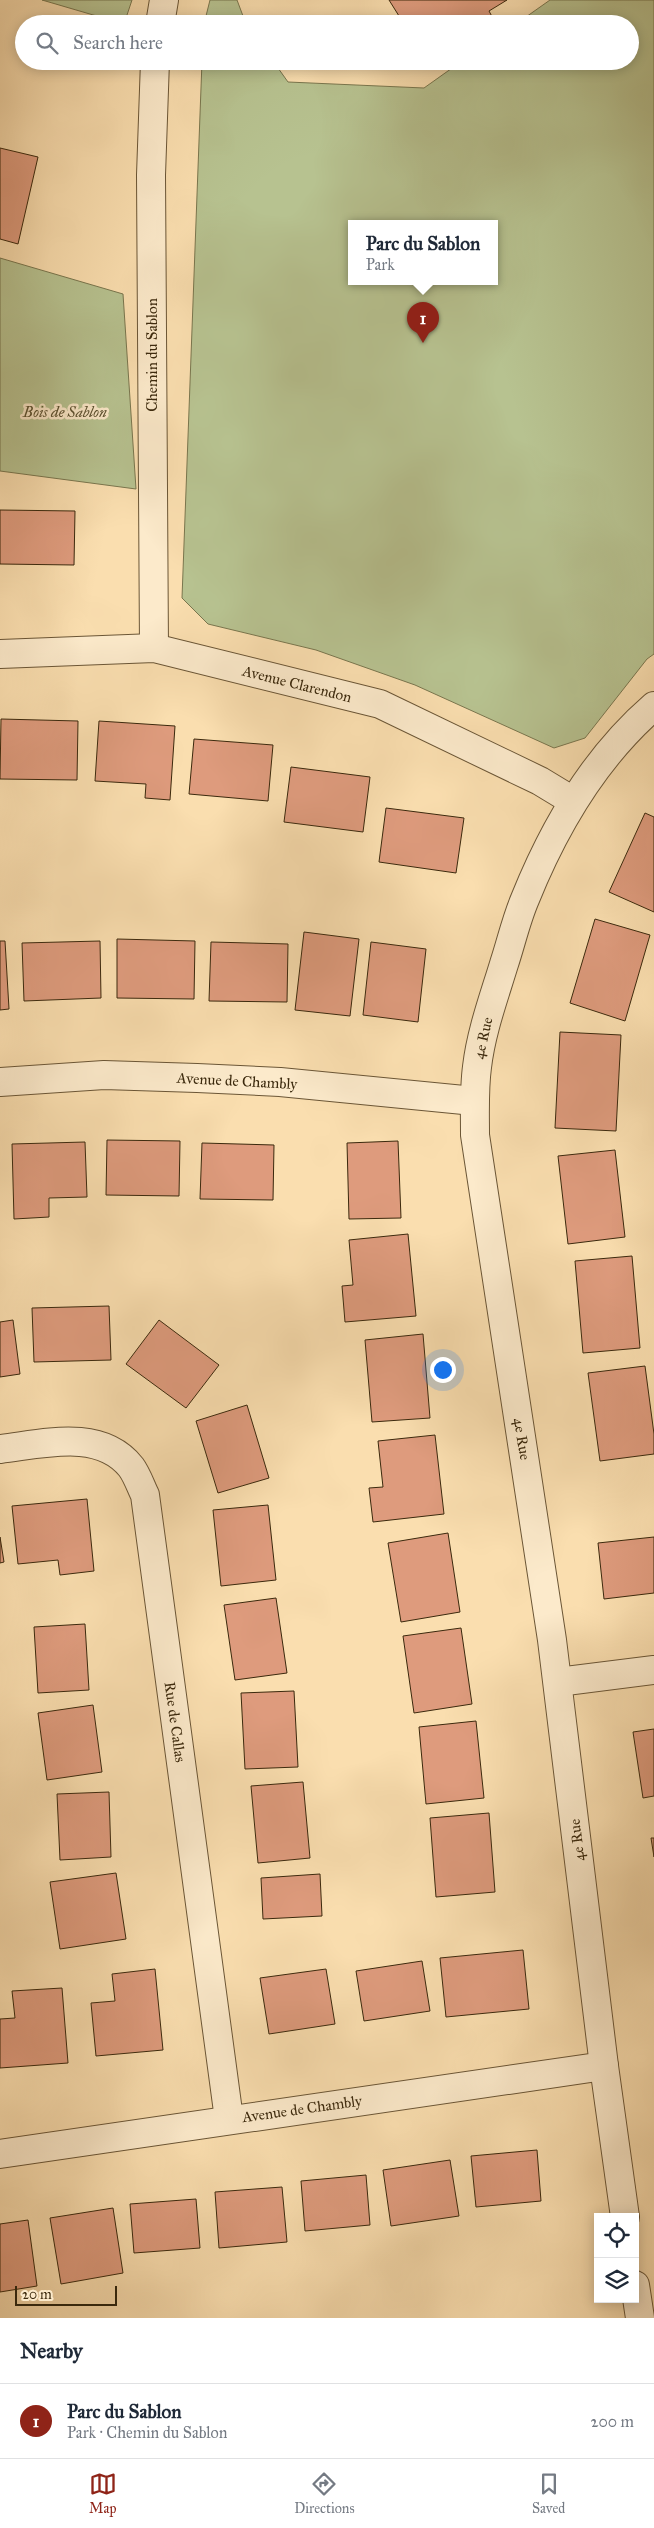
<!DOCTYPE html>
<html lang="en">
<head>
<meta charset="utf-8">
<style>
	:root { --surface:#fff; --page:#f6f6f7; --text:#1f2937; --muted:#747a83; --line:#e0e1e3; --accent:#8f2418 }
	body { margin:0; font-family:"IM FELL Great Primer",serif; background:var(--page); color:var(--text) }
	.controls { position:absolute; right:15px; bottom:15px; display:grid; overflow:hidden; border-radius:0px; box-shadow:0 2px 12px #0003 }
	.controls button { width:45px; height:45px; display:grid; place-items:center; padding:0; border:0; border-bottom:1px solid var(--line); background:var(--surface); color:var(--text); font:25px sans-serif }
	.scale { position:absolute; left:15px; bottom:12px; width:102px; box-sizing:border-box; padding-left:5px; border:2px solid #3b290d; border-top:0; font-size:14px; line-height:18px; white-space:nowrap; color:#3b290d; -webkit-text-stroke:4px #fceacb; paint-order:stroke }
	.you { position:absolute; left:442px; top:1369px; width:18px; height:18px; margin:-12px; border:4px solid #fff; border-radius:50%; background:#1a73e8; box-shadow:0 0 0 8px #1a73e833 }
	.badge { display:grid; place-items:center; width:32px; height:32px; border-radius:50%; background:var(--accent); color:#fff; font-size:16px; font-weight:700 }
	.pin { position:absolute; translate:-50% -41px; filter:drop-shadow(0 1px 2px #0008) }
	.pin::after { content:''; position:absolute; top:26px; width:18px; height:15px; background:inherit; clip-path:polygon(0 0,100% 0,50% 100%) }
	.popup { position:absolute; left:348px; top:220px; width:150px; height:65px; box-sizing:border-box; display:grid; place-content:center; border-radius:0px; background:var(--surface); filter:drop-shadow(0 1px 4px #0005); font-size:16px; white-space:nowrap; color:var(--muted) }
	.popup b { font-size:19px; color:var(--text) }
	.popup::after { content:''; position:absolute; left:50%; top:100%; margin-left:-10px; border:10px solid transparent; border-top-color:var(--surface) }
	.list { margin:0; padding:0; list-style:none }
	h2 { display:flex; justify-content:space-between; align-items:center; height:65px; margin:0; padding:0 20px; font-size:21px }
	h2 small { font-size:16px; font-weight:400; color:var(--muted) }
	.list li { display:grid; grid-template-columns:32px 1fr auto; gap:15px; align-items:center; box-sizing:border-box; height:75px; padding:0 20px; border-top:1px solid var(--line) }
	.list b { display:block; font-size:19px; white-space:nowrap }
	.list p { margin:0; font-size:16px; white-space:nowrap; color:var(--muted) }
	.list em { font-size:16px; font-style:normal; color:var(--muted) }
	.icon { flex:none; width:28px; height:28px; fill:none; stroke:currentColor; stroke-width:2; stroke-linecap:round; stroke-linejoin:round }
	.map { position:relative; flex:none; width:654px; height:2318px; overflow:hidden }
	.search { position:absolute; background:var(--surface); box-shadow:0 2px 12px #0003; left:15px; right:15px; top:15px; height:55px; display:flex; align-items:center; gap:12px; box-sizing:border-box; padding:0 18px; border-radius:28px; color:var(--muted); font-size:19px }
	.sheet { height:140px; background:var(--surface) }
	nav { display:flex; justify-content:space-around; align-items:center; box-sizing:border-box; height:70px; border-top:1px solid var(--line); background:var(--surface); font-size:14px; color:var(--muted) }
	nav a { display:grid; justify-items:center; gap:2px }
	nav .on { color:var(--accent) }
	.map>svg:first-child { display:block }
	.green { fill:#b7c290; stroke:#79764e; fill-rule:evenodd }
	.building { fill:#de9b7d; stroke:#3b290d }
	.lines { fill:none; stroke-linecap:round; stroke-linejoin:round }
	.minor-casing { stroke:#6b5636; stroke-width:30 }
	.minor { stroke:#fceacb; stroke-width:28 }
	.labels { text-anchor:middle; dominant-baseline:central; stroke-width:5; stroke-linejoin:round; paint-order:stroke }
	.street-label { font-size:15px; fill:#3b290d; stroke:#fceacb }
	.park-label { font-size:15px; font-style:italic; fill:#5a4f2e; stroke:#fceacb }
</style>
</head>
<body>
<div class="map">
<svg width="654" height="2318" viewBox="0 0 654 2318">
	<rect width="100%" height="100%" fill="#fadeaf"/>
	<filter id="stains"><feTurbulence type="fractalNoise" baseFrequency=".004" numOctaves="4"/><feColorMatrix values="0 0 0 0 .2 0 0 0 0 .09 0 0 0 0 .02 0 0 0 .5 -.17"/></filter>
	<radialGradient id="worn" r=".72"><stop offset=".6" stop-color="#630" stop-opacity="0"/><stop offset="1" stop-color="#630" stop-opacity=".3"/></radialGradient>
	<g class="green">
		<path d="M 42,0 L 132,0 L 124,24 Z"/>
		<path d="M 210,0 L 237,0 L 246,24 L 204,24 Z"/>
		<path d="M 550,0 L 654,0 L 654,654 L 647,659 L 585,738 L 554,748 L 415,685 L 316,650 L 208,624 L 182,598 L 202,61 L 273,61 L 288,82 L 424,88 L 462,61 L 630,61 L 630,24 L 516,24 ZM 352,224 L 494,224 L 494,282 L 352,282 Z"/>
		<path d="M 0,258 L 123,294 L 136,489 L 0,471 Z"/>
	</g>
	<g class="building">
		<path d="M 389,0 L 507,0 L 489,11 L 496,24 L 404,24 Z"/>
		<path d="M 0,148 L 38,157 L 18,244 L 0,239 Z"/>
		<path d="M 0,510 L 75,511 L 74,565 L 0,564 Z"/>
		<path d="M 1,719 L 78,721 L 77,780 L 0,779 Z"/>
		<path d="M 99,721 L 175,726 L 170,800 L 145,798 L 146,784 L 95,781 Z"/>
		<path d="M 194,739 L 273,745 L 268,801 L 189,794 Z"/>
		<path d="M 291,767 L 370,777 L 363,832 L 284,822 Z"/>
		<path d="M 386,808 L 464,818 L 456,873 L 379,862 Z"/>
		<path d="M 645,813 L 654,817 L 654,912 L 609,892 Z"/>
		<path d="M 595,919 L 650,935 L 625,1021 L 570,1003 Z"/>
		<path d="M 304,932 L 359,939 L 350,1016 L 295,1010 Z"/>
		<path d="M 117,939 L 195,941 L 194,999 L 117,998 Z"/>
		<path d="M 0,941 L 5,941 L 9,1009 L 0,1010 Z"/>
		<path d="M 100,941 L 101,998 L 24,1001 L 22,943 Z"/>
		<path d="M 211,942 L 288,944 L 287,1002 L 209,1001 Z"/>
		<path d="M 371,942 L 426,949 L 418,1022 L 363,1015 Z"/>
		<path d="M 560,1032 L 621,1035 L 616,1131 L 555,1128 Z"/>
		<path d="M 107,1140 L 180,1141 L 179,1196 L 106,1195 Z"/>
		<path d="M 398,1141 L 401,1218 L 349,1219 L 347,1143 Z"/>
		<path d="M 85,1142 L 87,1197 L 49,1198 L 49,1217 L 14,1219 L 12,1144 Z"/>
		<path d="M 202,1143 L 274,1145 L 273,1200 L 200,1199 Z"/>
		<path d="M 615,1150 L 625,1237 L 568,1244 L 558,1156 Z"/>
		<path d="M 408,1234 L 416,1316 L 345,1322 L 342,1286 L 353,1285 L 349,1240 Z"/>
		<path d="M 632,1256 L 640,1348 L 583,1353 L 575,1261 Z"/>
		<path d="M 109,1306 L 111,1360 L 34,1362 L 32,1308 Z"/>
		<path d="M 13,1320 L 20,1374 L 0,1377 L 0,1322 Z"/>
		<path d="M 159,1320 L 219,1365 L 186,1408 L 126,1364 Z"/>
		<path d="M 423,1334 L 430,1418 L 372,1422 L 365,1340 Z"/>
		<path d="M 645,1366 L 654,1434 L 654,1454 L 600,1461 L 588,1373 Z"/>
		<path d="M 247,1405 L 269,1478 L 218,1493 L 196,1421 Z"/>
		<path d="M 435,1435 L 444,1514 L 373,1522 L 369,1488 L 383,1487 L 378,1441 Z"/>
		<path d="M 87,1499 L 94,1571 L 60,1575 L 58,1560 L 18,1564 L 12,1506 Z"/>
		<path d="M 268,1505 L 276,1580 L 221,1586 L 213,1510 Z"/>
		<path d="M 448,1533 L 460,1612 L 401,1622 L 388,1543 Z"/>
		<path d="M 0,1537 L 4,1562 L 0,1563 Z"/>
		<path d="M 654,1537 L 654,1593 L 604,1599 L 598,1543 Z"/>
		<path d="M 276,1598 L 287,1673 L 235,1680 L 224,1605 Z"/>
		<path d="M 85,1624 L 89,1690 L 38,1693 L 34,1627 Z"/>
		<path d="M 461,1628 L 472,1704 L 414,1713 L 403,1636 Z"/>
		<path d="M 294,1691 L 298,1767 L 245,1769 L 241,1693 Z"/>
		<path d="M 93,1705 L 102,1772 L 47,1780 L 38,1713 Z"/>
		<path d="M 476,1721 L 484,1798 L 426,1804 L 419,1727 Z"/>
		<path d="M 654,1729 L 654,1796 L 643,1798 L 633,1732 Z"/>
		<path d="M 303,1782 L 310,1858 L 258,1863 L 251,1786 Z"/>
		<path d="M 109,1792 L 111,1857 L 60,1860 L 57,1794 Z"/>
		<path d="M 489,1813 L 495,1892 L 436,1897 L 430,1818 Z"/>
		<path d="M 651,1838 L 654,1838 L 654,1857 Z"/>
		<path d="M 116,1873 L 126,1939 L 60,1949 L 50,1882 Z"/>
		<path d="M 320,1874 L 322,1916 L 263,1919 L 261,1878 Z"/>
		<path d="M 523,1950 L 529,2009 L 446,2017 L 440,1958 Z"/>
		<path d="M 422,1961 L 430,2011 L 364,2021 L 356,1971 Z"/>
		<path d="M 155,1969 L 163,2050 L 96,2056 L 91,2003 L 115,2001 L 112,1974 Z"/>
		<path d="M 326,1969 L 335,2024 L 269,2034 L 260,1978 Z"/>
		<path d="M 62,1988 L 68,2063 L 0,2068 L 0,2019 L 15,2018 L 12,1991 Z"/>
		<path d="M 537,2150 L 541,2201 L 476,2207 L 471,2156 Z"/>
		<path d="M 450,2160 L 459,2216 L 391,2226 L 383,2170 Z"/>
		<path d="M 366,2175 L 370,2225 L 305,2231 L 301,2181 Z"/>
		<path d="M 282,2187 L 287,2242 L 219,2248 L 215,2192 Z"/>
		<path d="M 196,2199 L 200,2248 L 134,2253 L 130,2204 Z"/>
		<path d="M 113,2208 L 123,2273 L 61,2284 L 50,2218 Z"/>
		<path d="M 28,2220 L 37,2286 L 0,2292 L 0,2224 Z"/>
	</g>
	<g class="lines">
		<g class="minor-casing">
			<g id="minor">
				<path d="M 160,24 L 164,0"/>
				<path d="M 154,648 L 151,175 L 155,61"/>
				<path d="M 0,654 L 154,648 L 380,704 L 540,781 L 573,801"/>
				<path d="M 0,1082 L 104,1075 L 197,1078 L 280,1082 L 474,1101"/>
				<path d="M 0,1449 C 43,1444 100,1428 131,1467 C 137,1475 141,1487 145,1495 L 229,2119"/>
				<path d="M 558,1682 L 654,1670"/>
				<path d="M 0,2154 L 604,2066"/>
				<path d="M 625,2217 L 604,2066 L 552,1640 L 475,1135 C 475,1112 474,1089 477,1067 C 481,1032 494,997 504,964 C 511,943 516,920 525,899 C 554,827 595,757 654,706"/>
				<path d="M 635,2285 L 640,2318"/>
			</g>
		</g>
		<use href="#minor" class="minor"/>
	</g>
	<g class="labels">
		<g class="street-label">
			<text transform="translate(152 355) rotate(-90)">Chemin du Sablon</text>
			<text transform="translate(297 684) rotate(14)">Avenue Clarendon</text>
			<text transform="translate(483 1038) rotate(-77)">4e Rue</text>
			<text transform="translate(237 1081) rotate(3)">Avenue de Chambly</text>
			<text transform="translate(522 1439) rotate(81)">4e Rue</text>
			<text transform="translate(175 1722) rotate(82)">Rue de Callas</text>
			<text transform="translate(577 1840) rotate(-97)">4e Rue</text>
			<text transform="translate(302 2109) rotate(-8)">Avenue de Chambly</text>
		</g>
		<g class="park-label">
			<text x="65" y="412">Bois de Sablon</text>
		</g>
	</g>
	<rect width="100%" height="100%" filter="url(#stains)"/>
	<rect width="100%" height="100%" fill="url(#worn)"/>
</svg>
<div class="controls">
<button><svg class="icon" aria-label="locate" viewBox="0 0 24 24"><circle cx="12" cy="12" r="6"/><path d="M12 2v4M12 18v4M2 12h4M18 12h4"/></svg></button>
<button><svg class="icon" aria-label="layers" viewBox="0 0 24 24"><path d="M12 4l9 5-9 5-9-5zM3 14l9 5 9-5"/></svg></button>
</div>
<div class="scale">20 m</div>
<div class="you"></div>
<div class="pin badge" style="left:423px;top:343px">1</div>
<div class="popup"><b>Parc du Sablon</b>Park</div>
<div class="search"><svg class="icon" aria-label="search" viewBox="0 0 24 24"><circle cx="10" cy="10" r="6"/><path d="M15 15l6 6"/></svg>Search here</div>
</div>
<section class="sheet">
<h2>Nearby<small></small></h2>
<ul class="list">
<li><span class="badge">1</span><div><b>Parc du Sablon</b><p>Park · Chemin du Sablon</p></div><em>200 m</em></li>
</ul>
</section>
<nav>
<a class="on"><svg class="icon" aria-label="map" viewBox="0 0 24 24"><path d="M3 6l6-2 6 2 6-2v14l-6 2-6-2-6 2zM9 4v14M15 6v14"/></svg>Map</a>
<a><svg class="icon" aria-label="directions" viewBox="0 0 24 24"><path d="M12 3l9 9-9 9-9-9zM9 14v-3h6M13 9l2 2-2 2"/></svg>Directions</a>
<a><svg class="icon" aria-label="saved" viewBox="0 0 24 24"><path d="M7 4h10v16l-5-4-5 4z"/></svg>Saved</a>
</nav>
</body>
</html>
